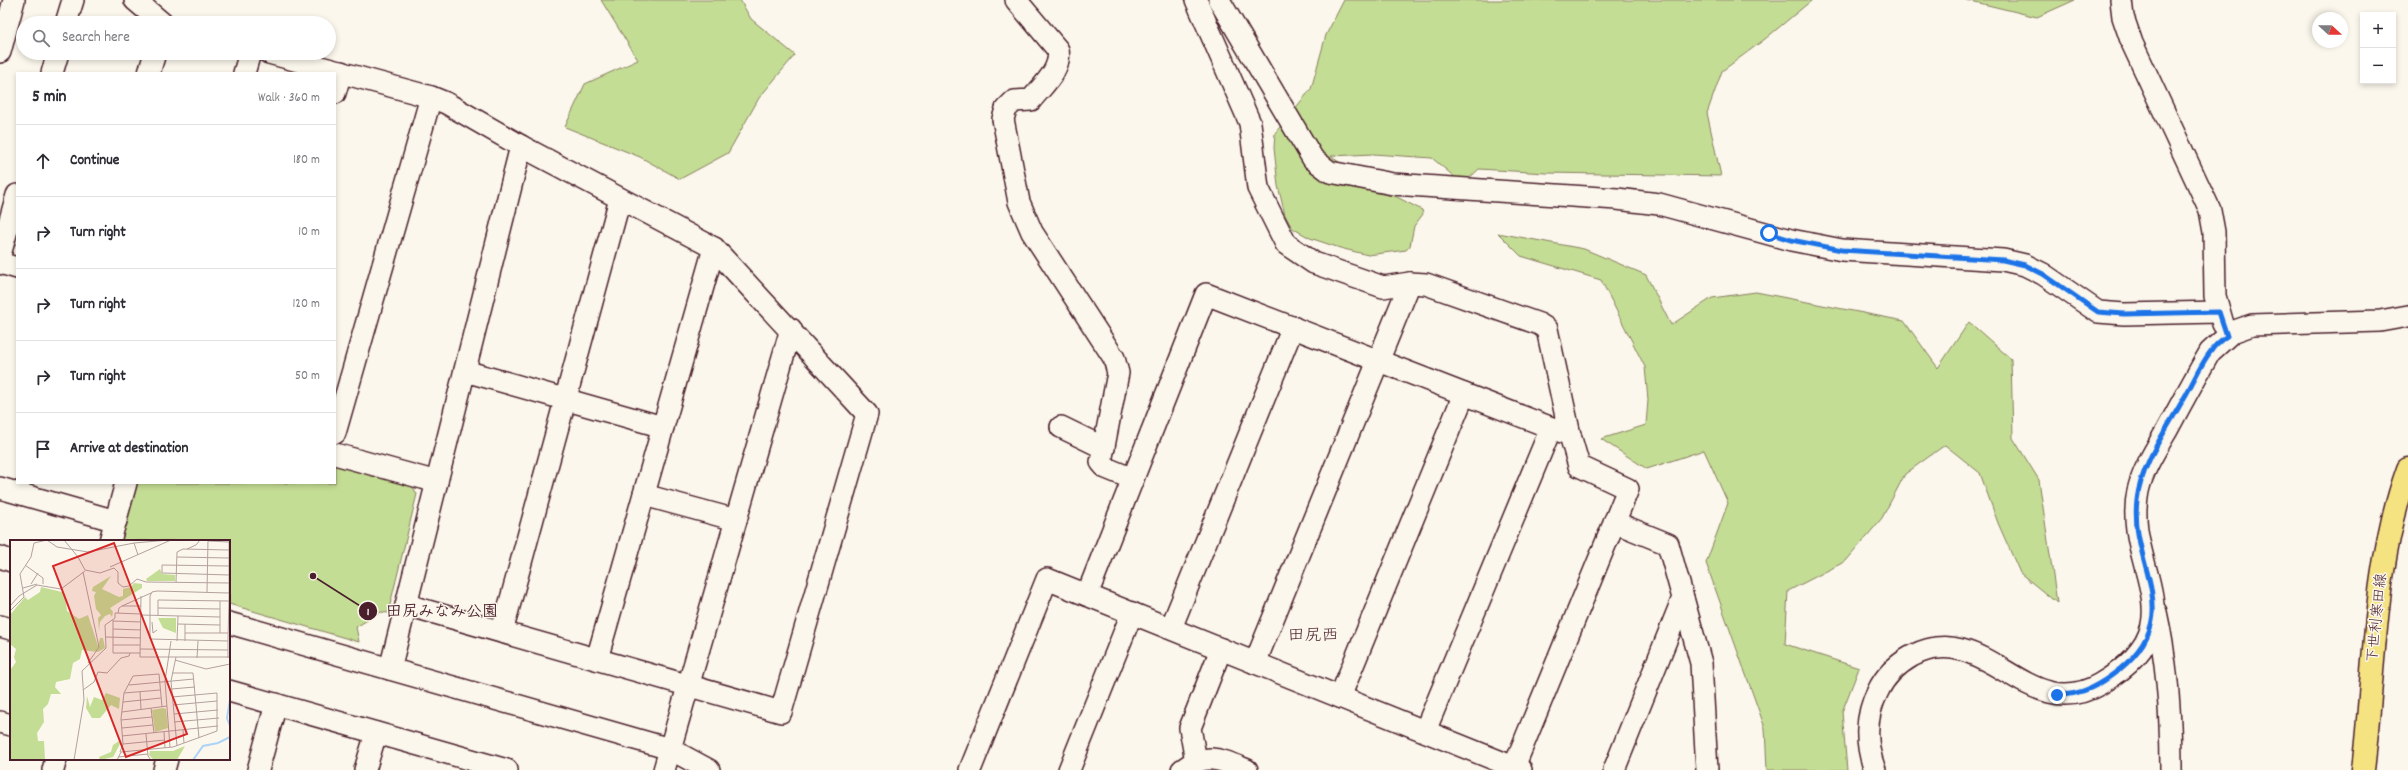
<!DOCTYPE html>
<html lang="en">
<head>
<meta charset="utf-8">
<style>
	:root { --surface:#fff; --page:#f2f2f3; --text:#2b2b33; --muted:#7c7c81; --line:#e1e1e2 }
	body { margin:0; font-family:Dekko,"Klee One",sans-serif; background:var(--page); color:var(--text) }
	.controls { position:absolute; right:12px; top:12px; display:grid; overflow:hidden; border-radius:0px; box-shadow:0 2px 6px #0003 }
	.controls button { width:36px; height:36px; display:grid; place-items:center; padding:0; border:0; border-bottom:1px solid var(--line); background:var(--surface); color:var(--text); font:20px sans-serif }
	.compass { position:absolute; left:2312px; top:12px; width:36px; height:36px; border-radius:50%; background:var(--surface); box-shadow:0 2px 6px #0003; rotate:111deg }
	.stop { position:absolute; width:12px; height:12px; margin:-9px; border:3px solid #1a73e8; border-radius:50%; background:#fff }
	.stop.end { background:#1a73e8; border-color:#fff; box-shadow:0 1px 4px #0008 }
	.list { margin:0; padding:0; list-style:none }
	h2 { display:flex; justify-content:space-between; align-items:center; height:52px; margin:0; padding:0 16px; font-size:17px }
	h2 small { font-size:13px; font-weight:400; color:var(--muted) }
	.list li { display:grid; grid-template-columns:26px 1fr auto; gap:12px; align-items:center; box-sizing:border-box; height:72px; padding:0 16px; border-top:1px solid var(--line) }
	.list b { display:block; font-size:15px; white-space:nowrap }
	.list em { font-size:13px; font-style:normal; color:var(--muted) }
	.icon { flex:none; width:22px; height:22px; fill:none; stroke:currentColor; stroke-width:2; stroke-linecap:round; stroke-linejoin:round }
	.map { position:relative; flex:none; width:2408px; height:770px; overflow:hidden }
	.search { position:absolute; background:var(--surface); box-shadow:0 2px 6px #0003; left:16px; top:16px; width:320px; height:44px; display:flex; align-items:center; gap:10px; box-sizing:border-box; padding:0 14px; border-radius:22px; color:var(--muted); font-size:15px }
	.panel { position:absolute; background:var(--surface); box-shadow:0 2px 6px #0003; left:16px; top:72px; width:320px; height:412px; border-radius:0px }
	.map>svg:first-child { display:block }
	.green { fill:#c4dd94; stroke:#877e60 }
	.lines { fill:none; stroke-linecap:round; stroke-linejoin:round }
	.minor-casing { stroke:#4a1f2b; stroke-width:24 }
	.major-casing { stroke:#4a1f2b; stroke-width:25 }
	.minor { stroke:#fbf7ec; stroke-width:21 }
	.major { stroke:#f5e382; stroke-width:22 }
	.route { stroke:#1a73e8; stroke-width:5 }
	.labels { text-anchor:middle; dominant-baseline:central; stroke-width:3; stroke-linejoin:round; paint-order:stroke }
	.street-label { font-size:15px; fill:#4a1f2b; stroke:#fbf7ec }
	.quarter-label { font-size:17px; fill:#4a1f2b; stroke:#fbf7ec }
	.inset-river { fill:none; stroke:#add3f6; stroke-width:2 }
	.inset-road { fill:none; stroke:#b4a19f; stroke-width:1 }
	.view { fill:#d62828; fill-opacity:0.15; stroke:#d62828; stroke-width:2 }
	.inset-edge { fill:none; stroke:#4a1f2b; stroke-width:2 }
	.leader { fill:none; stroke:#4a1f2b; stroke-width:1.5 }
	.callout-dot { fill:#4a1f2b; stroke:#fbf7ec; stroke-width:1.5 }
	.mark-label { font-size:12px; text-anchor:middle; font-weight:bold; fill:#fff }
	.callout-label { font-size:16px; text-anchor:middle; font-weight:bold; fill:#4a1f2b; stroke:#fbf7ec; stroke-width:3; stroke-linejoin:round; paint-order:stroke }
</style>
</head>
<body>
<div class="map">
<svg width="2408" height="770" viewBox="0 0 2408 770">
	<rect width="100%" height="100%" fill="#fbf7ec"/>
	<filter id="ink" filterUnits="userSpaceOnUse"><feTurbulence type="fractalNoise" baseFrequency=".025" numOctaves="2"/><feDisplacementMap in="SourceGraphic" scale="8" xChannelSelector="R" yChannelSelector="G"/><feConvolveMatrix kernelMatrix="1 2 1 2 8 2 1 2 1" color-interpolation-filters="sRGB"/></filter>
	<g filter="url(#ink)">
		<g class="green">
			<path d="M 601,0 L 740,0 L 751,19 L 795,55 L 759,98 L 728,153 L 680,179 L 640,157 L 565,127 L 585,84 L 638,60 Z"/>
			<path d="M 1344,0 L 1812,0 L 1765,39 L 1722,71 L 1707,113 L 1721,176 L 1546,173 L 1479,169 L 1463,184 L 1432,158 L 1373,154 L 1331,156 L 1344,166 L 1354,178 L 1377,193 L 1395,196 L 1422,210 L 1423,214 L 1414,226 L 1410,246 L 1406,250 L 1368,255 L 1340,248 L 1310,238 L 1292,228 L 1285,215 L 1278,186 L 1274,148 L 1275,133 L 1311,89 L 1326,35 Z"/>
			<path d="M 1967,0 L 2075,0 L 2037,17 Z"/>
			<path d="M 1498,233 L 1584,249 L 1646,275 L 1671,325 L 1712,298 L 1756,292 L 1904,321 L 1938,368 L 1969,322 L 2011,359 L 2013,438 L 2039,480 L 2057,603 L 2020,573 L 1998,523 L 1980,473 L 1945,445 L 1905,474 L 1882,518 L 1846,561 L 1788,591 L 1785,644 L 1859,668 L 1842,712 L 1847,770 L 1767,770 L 1765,728 L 1706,563 L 1728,503 L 1704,450 L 1647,469 L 1601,439 L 1646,425 L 1648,400 L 1645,367 L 1601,280 L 1521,256 Z"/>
			<path d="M 335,461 L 411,484 L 417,494 L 388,613 L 381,612 L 356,627 L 359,642 L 229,604 L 229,541 L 120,541 L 136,483 L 335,483 Z"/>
		</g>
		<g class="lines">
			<g class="minor-casing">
				<g id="minor">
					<path d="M 135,0 L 162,23"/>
					<path d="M 1016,0 L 1058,50 C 1062,69 1043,85 1031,100 L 1014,101 L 1006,109 L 1003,119 L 1019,202 L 1032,232 L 1114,358 L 1118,373 L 1101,462 L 1106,468 L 1133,479"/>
					<path d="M 1196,0 L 1250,123 L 1258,188 L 1286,244 L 1314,263 L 1383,287 L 1410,283 L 1426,284 L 1539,324 L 1547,329 L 1570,435 L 1579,466 L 1628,489 L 1514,767"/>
					<path d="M 1219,0 L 1313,159 L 1330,172 L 1393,184 L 1617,199 L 1659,204 L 1791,240 L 1842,250 L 2003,260 L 2025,265 L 2043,274 L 2098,312 L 2124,314 L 2219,312"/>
					<path d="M 2121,0 L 2123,17 L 2132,43 L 2210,210 L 2214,232 L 2215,296 L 2223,324"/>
					<path d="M 66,23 L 73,0"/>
					<path d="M 0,52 L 14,0"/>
					<path d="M 269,53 L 431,97 L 446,103 L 521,146 L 714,248 L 867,414 L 781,712 L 407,605"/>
					<path d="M 52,73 L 58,53"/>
					<path d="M 149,73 L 155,53"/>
					<path d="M 244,73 L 250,53"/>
					<path d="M 335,93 L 341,72"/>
					<path d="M 0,255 L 17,195"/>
					<path d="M 0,263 L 17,268"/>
					<path d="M 465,371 L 663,427"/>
					<path d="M 1061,427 L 1104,448"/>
					<path d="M 335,433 L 431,97"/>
					<path d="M 335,454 L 437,482"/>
					<path d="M 0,488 L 116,521"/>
					<path d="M 644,495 L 736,520"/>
					<path d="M 110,541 L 126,483"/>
					<path d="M 0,557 L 11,561"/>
					<path d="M 1087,595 L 1206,294 L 1570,435"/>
					<path d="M 1683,598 L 1701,663 L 1707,770"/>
					<path d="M 2156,612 C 2168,665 2171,716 2171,770"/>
					<path d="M 229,623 L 670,749 L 709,770"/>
					<path d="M 0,626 L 11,629"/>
					<path d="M 1171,628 L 1293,327"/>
					<path d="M 502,632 L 620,199"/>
					<path d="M 597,659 L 714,248"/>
					<path d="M 1255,663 L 1410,283"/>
					<path d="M 390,669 L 521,146"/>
					<path d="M 229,691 L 507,770"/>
					<path d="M 1340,697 L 1464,394"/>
					<path d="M 0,722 L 11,725"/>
					<path d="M 1425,731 L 1551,428"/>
					<path d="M 1196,761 L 1190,728 L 1221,649"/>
					<path d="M 53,770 L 56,759"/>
					<path d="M 164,770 L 167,759"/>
					<path d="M 258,770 L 276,704"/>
					<path d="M 365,770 L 376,733"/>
					<path d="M 664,770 L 791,329"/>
					<path d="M 970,770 L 1047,579 L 1521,770"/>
					<path d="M 1069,770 L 1132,613"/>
					<path d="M 1182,770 C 1206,751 1222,760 1247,770"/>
					<path d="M 1614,770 L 1683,598 L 1668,544 L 1614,522"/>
					<path d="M 1875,770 C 1865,744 1865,716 1878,691 C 1885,676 1898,664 1912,656 C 1985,617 2027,727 2100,684 C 2203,624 2122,568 2138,491 C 2143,469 2156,449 2167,430 C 2181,404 2195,378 2210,352 L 2232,332 L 2252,325 L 2380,321 L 2408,316"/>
				</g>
			</g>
			<g class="major-casing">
				<path id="major" d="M 2363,770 C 2375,669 2373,566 2408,469"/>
			</g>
			<use href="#minor" class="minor"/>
			<use href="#major" class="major"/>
		</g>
	</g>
	<g class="lines" filter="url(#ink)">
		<path class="route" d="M 1769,233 L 1791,240 L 1842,250 L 2003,260 L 2025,265 L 2043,274 L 2098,312 L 2124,314 L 2219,312 L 2227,336 C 2221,340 2215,345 2211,351 C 2200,365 2193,383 2184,398 C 2167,429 2141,464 2137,500 C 2129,566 2188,613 2120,669 C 2100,685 2083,695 2057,695"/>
	</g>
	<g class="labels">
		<g class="street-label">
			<text transform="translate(2378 618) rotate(-84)">下世利寒田線</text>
		</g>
		<g class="quarter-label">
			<text x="1313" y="637">田尻西</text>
		</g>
	</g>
	<g transform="translate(10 540)">
		<rect width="220" height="220" fill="#fbf7ec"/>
		<path d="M 150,29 L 152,34 L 165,35 L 165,41 L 137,41 L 136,39 ZM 101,36 L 92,49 L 109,57 L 113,56 L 113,49 L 121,47 L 124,43 L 132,44 L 132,48 L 100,68 L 103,72 L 102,77 L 100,74 L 95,76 L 90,82 L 89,91 L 88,78 L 91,75 L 86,69 L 84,56 L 86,52 L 82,51 L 83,47 ZM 31,47 L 52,52 L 55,55 L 57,71 L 69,79 L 78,75 L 88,106 L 90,98 L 93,98 L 95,108 L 88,112 L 72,110 L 70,119 L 63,123 L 60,139 L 46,142 L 45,147 L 51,154 L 41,154 L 38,164 L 33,169 L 34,182 L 27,193 L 28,201 L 34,201 L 35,220 L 0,220 L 0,126 L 1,129 L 6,122 L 4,117 L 6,109 L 0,104 L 0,75 L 15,57 L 18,60 L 30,52 ZM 148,78 L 166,78 L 166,93 L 153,88 ZM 96,153 L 110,158 L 109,169 L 101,165 L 90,178 L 82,178 L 76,168 L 77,156 L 80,167 L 84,157 L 92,160 ZM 153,168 L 156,169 L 158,188 L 145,192 L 142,170 ZM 109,201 L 110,204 L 103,217 L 90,220 L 89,217 L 101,212 L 103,205 ZM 175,206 L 167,220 L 144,220 L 139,215 L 140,211 L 163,211 Z" fill="#c4dd94"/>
		<path class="inset-river" d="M 220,160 L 217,178 L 220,186M 183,220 L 193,206 L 208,203 L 220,197"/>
		<path class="inset-road" d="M 37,0 L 47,7 L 78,12 L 124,3 L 159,0M 54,0 L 68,17 L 75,30 L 90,33 L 104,28 L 108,32 L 108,43 L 113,47 L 119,46 L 127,39 L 136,42 L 220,43M 219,0 L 219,59 L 218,99 L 218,101 L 140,99 L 140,56 L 142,52 L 147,51 L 218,53 L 219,52 L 220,52M 198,1 L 219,2M 124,3 L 128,15M 177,9 L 186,5 L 190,0M 167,17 L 219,18M 15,25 L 33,38 L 33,44M 100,27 L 161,0M 73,32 L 89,107 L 78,123M 219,35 L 152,33 L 152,25 L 219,26M 166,42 L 167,12 L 173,9 L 219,10M 21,44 L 28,33M 13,48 L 27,44M 197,52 L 198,0M 131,56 L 130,117 L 220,117M 0,66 L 9,56 L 27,45 L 51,49 L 75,31M 112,66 L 141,53M 148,68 L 210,69M 0,71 L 14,57 L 10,34 L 21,17 L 24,3 L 37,0M 108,73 L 109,68 L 112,66 L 131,66M 131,75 L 210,77M 148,76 L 148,60 L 219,61M 103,80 L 103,113 L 130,113M 103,81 L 131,82M 142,82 L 143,93 L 147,90M 168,84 L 210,85M 103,89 L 131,90M 175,93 L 218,93M 210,93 L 210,61M 96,97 L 131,98M 167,101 L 168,76M 175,101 L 175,84M 218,101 L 218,118M 103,105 L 130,105M 130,109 L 218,110M 166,117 L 161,141 L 167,206M 187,118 L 188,101M 165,120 L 196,129 L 220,124M 162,133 L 183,133 L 189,198M 119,145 L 184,139M 161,149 L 185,147M 73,150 L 84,142 L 88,132 L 97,133 L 111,118 L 119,116 L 120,113M 130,152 L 131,169M 114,153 L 150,150M 113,162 L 151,158M 163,165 L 207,161M 141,168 L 144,193M 112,172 L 157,166M 164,174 L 208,170M 111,180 L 142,177M 164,182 L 209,178M 112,188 L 143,185M 173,190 L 174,203M 154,192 L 155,208M 136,194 L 138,216 L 141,220M 112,196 L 208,186M 113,204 L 155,200M 160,207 L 155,141 L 161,101M 110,212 L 113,204 L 111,179 L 114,153 L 123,136 L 149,134 L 152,167M 108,217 L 138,214M 64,220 L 74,160 L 72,131 L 96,108 L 95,85 L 105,78 L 105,73 L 131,74M 107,220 L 111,212 L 163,207 L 207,191 L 207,153 L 162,157"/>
		<path class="view" d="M 104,3 L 177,194 L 116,217 L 43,26 Z"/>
		<rect width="220" height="220" class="inset-edge"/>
	</g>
	<path class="leader" d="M313 576L368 611"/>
	<g class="callout-dot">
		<circle cx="313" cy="576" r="4"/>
		<circle cx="368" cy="611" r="10"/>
	</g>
	<g class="mark-label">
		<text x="368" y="615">1</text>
	</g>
	<g class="callout-label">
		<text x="442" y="616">田尻みなみ公園</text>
	</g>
</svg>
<div class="controls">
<button>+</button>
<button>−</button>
</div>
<svg class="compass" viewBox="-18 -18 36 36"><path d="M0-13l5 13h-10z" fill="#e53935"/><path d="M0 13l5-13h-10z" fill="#7c7c81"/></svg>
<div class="stop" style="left:1769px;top:233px"></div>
<div class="stop end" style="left:2057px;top:695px"></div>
<div class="search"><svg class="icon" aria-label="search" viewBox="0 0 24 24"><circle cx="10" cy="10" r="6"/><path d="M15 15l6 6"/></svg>Search here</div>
<section class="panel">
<h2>5 min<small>Walk · 360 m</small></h2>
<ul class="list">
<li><svg class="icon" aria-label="ahead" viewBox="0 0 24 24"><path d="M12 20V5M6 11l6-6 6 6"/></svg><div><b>Continue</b></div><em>180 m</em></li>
<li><svg class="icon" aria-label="right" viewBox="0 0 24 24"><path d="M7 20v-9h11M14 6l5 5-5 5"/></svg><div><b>Turn right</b></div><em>10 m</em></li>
<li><svg class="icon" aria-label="right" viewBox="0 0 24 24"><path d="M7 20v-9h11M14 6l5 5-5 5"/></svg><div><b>Turn right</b></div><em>120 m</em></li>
<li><svg class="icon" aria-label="right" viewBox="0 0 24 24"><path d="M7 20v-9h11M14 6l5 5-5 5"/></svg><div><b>Turn right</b></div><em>50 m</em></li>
<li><svg class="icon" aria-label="arrive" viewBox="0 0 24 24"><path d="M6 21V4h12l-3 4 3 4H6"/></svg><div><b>Arrive at destination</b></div></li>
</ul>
</section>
</div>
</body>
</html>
